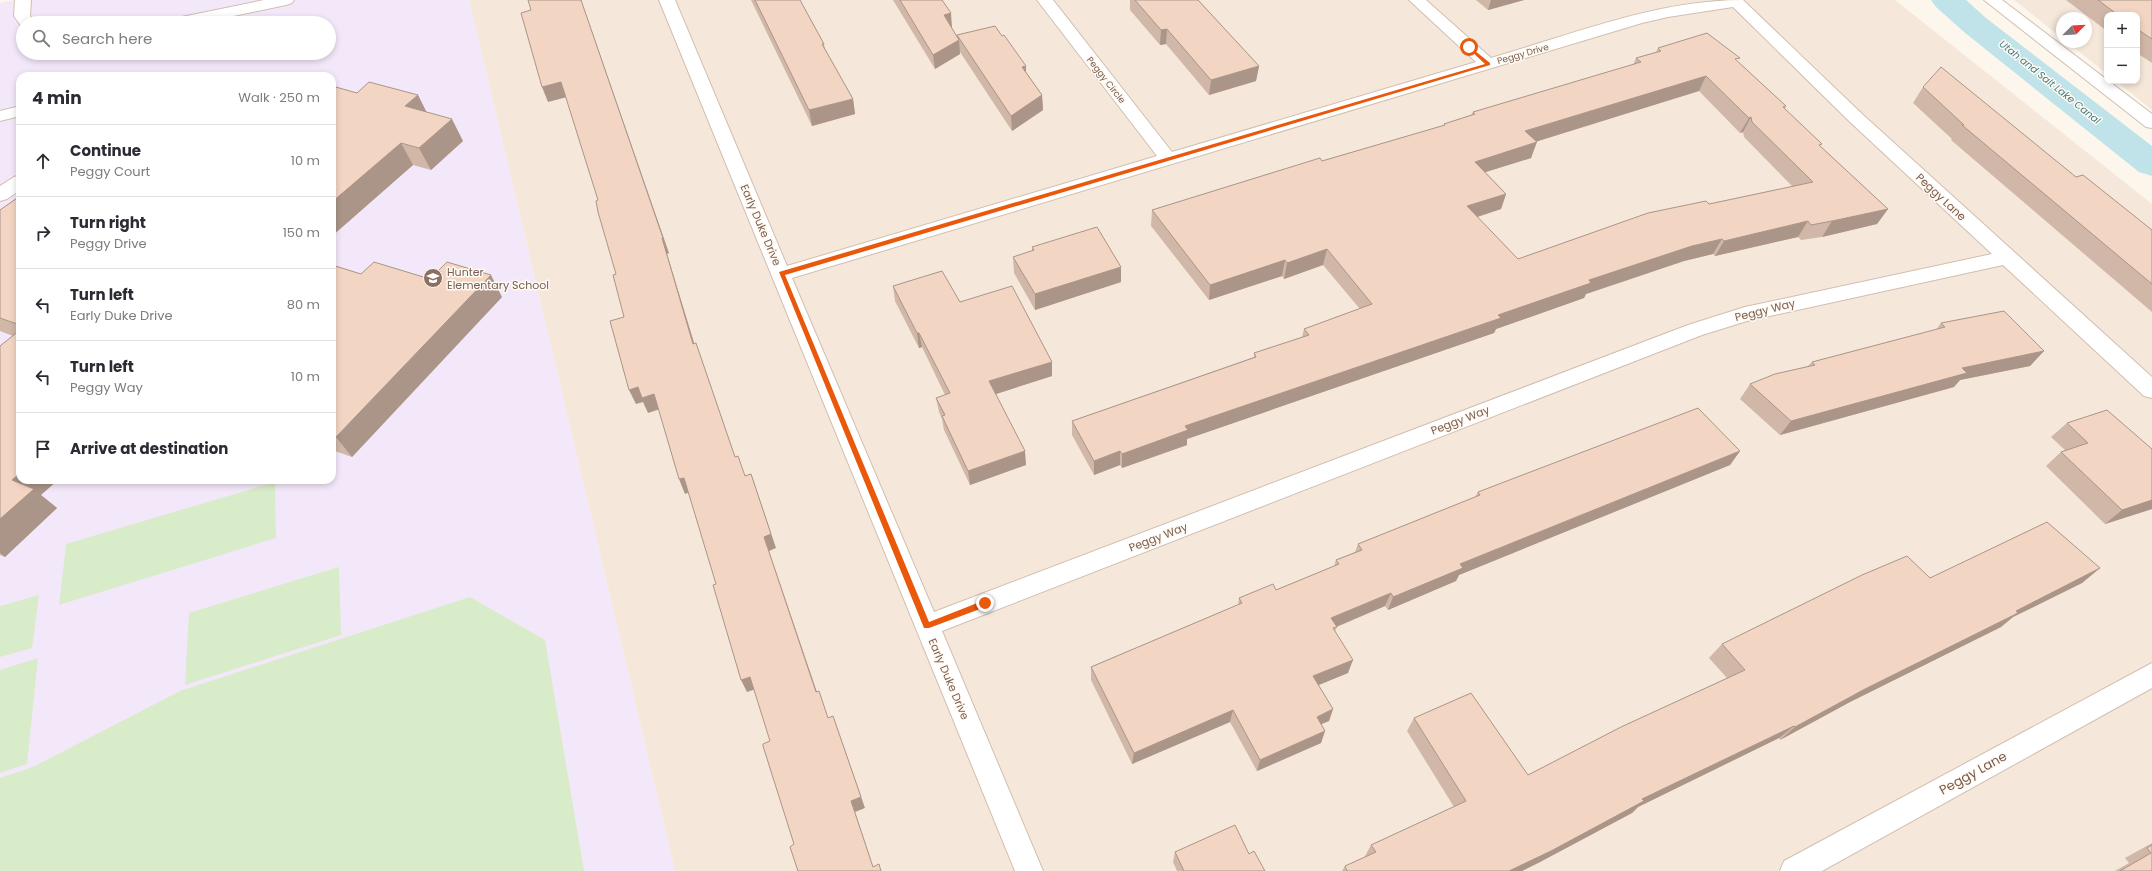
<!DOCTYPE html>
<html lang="en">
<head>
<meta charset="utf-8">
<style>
	:root { --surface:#fff; --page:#f7f7f7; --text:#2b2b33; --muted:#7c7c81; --line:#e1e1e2 }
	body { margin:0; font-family:Poppins,sans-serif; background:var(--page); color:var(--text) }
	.controls { position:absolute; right:12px; top:12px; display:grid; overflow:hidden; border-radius:8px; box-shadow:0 2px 6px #0003 }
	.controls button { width:36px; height:36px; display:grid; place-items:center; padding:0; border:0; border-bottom:1px solid var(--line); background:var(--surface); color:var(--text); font:20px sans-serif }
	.compass { position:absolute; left:2056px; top:12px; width:36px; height:36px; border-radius:50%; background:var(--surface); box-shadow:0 2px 6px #0003; rotate:66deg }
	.stop { position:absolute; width:12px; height:12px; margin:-9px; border:3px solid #ea580c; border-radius:50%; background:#fff }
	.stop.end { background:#ea580c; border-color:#fff; box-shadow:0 1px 4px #0008 }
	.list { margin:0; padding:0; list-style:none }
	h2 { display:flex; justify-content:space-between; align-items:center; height:52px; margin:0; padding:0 16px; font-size:17px }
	h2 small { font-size:13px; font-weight:400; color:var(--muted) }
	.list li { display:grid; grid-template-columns:26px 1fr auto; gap:12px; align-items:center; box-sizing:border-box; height:72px; padding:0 16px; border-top:1px solid var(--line) }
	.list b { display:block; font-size:15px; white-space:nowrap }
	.list p { margin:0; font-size:13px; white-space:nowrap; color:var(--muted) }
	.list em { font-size:13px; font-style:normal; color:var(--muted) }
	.icon { flex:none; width:22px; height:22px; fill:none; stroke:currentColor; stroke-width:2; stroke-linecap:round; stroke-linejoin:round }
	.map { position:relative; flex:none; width:2152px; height:871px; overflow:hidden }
	.search { position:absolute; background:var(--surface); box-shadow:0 2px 6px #0003; left:16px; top:16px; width:320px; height:44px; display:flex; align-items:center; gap:10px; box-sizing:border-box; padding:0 14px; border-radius:22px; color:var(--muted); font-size:15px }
	.panel { position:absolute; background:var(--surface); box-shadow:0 2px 6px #0003; left:16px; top:72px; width:320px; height:412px; border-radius:12px }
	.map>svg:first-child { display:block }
	.residential { fill:#f5e8da }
	.education { fill:#f3e8fa; fill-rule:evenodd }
	.green { fill:#d8ecc9 }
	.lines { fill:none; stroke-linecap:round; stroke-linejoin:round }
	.canal { fill:#bfe3e8; fill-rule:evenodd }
	.minor-casing { stroke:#d1beb0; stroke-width:2 }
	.minor { fill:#fff; fill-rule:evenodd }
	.wall { fill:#d1b7a8; fill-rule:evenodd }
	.shaded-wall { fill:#aa9588 }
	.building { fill:#f3d5c3; stroke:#aa9588; fill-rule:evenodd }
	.route { fill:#ea580c }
	.labels { text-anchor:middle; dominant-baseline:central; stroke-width:3; stroke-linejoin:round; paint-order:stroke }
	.far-street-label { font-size:9px; fill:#7a5c4d; stroke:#fffaf3 }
	.far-water-label { font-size:10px; font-style:italic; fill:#437c86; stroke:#fffaf3 }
	.street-label { font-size:11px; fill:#7a5c4d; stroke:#fffaf3 }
	.education-label { font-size:11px; fill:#785e54; stroke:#fffaf3; text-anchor:start }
	.near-street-label { font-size:13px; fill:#7a5c4d; stroke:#fffaf3 }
</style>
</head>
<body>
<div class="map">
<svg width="2152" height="871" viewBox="0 0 2152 871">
	<rect width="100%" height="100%" fill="#fdf6ec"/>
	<g class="residential">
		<path d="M 469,0 L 1895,0 L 2152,204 L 2152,871 L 675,871 Z"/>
		<path d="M 2014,0 L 2152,0 L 2152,110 L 2116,81 L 2137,81 L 2137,15 L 2107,15 L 2107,74 L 2067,42 L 2086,42 L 2086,18 L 2062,18 L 2062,38 Z"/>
	</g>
	<path class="education" d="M 14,0 L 469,0 L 675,871 L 0,871 L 0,3 ZM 23,23 L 329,23 L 329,53 L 23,53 ZM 20,76 L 332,76 L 332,480 L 20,480 Z"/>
	<g class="green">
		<path d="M 275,482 L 276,538 L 59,605 L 66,544 Z"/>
		<path d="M 339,567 L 341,635 L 185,685 L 189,613 Z"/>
		<path d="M 39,595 L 32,648 L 0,657 L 0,606 Z"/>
		<path d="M 470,597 L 545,640 L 584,871 L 0,871 L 0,778 L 33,767 L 180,691 Z"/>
		<path d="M 38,658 L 27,764 L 0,773 L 0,670 Z"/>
	</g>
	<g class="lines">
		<path class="canal" d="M 1931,0 L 1966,0 L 1986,18 L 2152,146 L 2152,176 L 2139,172 L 1964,32 L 1936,7 Z"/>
		<g class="minor-casing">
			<g id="minor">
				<path d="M 15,0 L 31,0 L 30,16 L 35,23 L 23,23 L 23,27 L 21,26 L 14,16 Z"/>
				<path d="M 264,0 L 294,0 L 292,3 L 286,5 L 200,23 L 169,23 L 171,20 L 177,18 Z"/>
				<path d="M 659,0 L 675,0 L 787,266 L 1157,156 L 1037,0 L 1053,0 L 1172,152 L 1476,62 L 1409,0 L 1426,0 L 1491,58 C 1573,34 1657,0 1743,0 L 1861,113 L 2152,377 L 2152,398 L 2144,396 L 2003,265 L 1747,321 L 1702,335 L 942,631 L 1043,871 L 1015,871 ZM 1733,7 L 1849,121 L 1992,254 L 1745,307 L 1688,325 L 934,612 L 792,278 L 1642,23 L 1668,17 Z"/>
				<path d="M 1984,0 L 2002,0 L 2152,114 L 2152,128 L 2146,127 Z"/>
				<path d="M 20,106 L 20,116 L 0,121 L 0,111 Z"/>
				<path d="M 20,175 L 20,190 L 7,199 L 0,201 L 0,186 L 14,177 Z"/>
				<path d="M 2152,663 L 2152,688 L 1822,871 L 1780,871 L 1784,861 Z"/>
			</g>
		</g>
		<use href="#minor" class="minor"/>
	</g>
	<g class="wall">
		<path d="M 751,0 L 800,0 L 824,44 L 825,49 L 853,99 L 855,114 L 812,126 Z"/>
		<path d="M 893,0 L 942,0 L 952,28 L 958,38 L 957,35 L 1026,72 L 1042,95 L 1043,110 L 1012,131 L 960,52 L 960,54 L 935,69 Z"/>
		<path d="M 1130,0 L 1198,0 L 1259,66 L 1256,81 L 1209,95 L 1166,44 L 1160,45 L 1130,10 Z"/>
		<path d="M 1476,0 L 1524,0 L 1488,10 Z"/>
		<path d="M 2066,0 L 2152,0 L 2152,63 L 2137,53 L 2137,15 L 2107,15 L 2107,31 Z"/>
		<path d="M 1658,48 L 1738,62 L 1786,106 L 1785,109 L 1820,146 L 1888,209 L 1877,224 L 1822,237 L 1801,240 L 1798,237 L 1715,256 L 1713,254 L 1684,261 L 1586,294 L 1584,298 L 1496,329 L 1494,333 L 1187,439 L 1187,445 L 1122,468 L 1120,465 L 1094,475 L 1072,435 L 1072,421 L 1254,357 L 1254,353 L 1302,337 L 1304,329 L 1360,309 L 1323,265 L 1284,279 L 1282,276 L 1209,300 L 1151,226 L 1152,210 L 1443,126 L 1444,124 L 1471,115 L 1473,112 L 1633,65 L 1636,58 L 1656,52 ZM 1699,91 L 1740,133 L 1743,132 L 1744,137 L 1793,187 L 1709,204 L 1518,259 L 1477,217 L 1501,209 L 1506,194 L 1485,172 L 1531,158 L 1536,141 Z"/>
		<path d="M 332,86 L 357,93 L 418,95 L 426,112 L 463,141 L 431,170 L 413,165 L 332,236 Z"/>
		<path d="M 1923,87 L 2076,177 L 2152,230 L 2152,312 L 1951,140 L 1952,139 L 1913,103 Z"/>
		<path d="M 20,196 L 20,480 L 41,495 L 57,508 L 5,557 L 0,555 L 0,346 L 13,336 L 0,331 L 0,210 Z"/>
		<path d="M 1032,247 L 1121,282 L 1035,310 L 1014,273 L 1013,257 L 1032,251 Z"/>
		<path d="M 332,265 L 361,274 L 430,279 L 502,297 L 352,457 L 332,450 Z"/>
		<path d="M 893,286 L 960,302 L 1052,376 L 995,394 L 1026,465 L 970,485 L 944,430 L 942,419 L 939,412 L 936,398 L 945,395 L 922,347 L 919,348 L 895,301 Z"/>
		<path d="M 1941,323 L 2044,351 L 2030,366 L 1960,380 L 1954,387 L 1780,435 L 1740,399 L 1750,384 L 1808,366 L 1812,362 L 1936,330 Z"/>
		<path d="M 2067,423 L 2152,449 L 2152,509 L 2105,524 L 2046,466 L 2061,452 L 2065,450 L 2051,437 Z"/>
		<path d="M 1740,451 L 1730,465 L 1459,575 L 1456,581 L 1388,610 L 1385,606 L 1337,627 L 1335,631 L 1348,673 L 1318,685 L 1333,709 L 1329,721 L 1321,724 L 1325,731 L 1321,743 L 1257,771 L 1230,722 L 1132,764 L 1091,680 L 1091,667 L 1238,605 L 1239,598 L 1276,590 L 1334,566 L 1336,560 L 1355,552 L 1358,544 L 1475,497 L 1478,492 Z"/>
		<path d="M 2100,568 L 2082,583 L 2013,617 L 2001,627 L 1850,702 L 1780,740 L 1779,738 L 1638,807 L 1632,813 L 1540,862 L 1522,871 L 1342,871 L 1345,866 L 1365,857 L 1365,856 L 1371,845 L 1454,807 L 1407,731 L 1414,718 L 1528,775 L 1727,678 L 1709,658 L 1722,644 L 1930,578 Z"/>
		<path d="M 2152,843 L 2152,871 L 2115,871 L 2129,863 L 2125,858 Z"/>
		<path d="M 1175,852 L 1249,854 L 1265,871 L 1177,871 L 1173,862 Z"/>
	</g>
	<g class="shaded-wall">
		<path d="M 581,0 L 669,253 L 667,254 L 699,359 L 693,344 Z"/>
		<path d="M 1491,0 L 1524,0 L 1488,10 Z"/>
		<path d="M 951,13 L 952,28 L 945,29 L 944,15 Z"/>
		<path d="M 1167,29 L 1166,44 L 1160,45 L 1161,30 Z"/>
		<path d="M 959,40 L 960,54 L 935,69 L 933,55 Z"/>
		<path d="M 1026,66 L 1026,81 L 1022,67 Z"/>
		<path d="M 1259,66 L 1256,81 L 1209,95 L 1211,80 Z"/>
		<path d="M 1706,76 L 1699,91 L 1519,147 L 1525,131 Z"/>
		<path d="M 561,82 L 567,97 L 548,102 L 542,87 Z"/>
		<path d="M 418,95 L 429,117 L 405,106 Z"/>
		<path d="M 1042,95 L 1043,110 L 1012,131 L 1011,116 Z"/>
		<path d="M 853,99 L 855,114 L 812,126 L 809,110 Z"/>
		<path d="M 1751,117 L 1743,132 L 1740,133 L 1749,118 Z"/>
		<path d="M 452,119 L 463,141 L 431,170 L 419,148 Z"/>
		<path d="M 1537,142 L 1531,158 L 1470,177 L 1475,162 Z"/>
		<path d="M 401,143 L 413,165 L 332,236 L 332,202 Z"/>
		<path d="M 1506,194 L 1501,209 L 1462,222 L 1467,206 Z"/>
		<path d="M 1888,209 L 1877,224 L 1822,237 L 1832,221 Z"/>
		<path d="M 1808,221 L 1798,237 L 1715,256 L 1724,241 Z"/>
		<path d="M 1722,239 L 1713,254 L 1684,261 L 1586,294 L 1584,298 L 1496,329 L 1494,333 L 1187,439 L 1187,445 L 1122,468 L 1122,454 L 1185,426 L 1498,315 L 1589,280 L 1692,246 Z"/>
		<path d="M 1327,249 L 1323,265 L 1284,279 L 1287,263 Z"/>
		<path d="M 1285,260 L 1282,276 L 1209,300 L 1210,285 Z"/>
		<path d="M 1121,267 L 1121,282 L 1035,310 L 1035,294 Z"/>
		<path d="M 491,275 L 502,297 L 352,457 L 336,437 Z"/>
		<path d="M 917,333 L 919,333 L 922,347 L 919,348 Z"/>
		<path d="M 696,343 L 701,358 L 740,472 L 735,457 Z"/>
		<path d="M 2044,351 L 2030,366 L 1960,380 L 1954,387 L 1780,435 L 1791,421 L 1962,368 Z"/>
		<path d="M 1052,362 L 1052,376 L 990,396 L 989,381 Z"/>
		<path d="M 638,387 L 654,394 L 660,409 L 648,413 L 643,402 L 636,404 L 629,390 Z"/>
		<path d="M 1025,451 L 1026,465 L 970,485 L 968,471 Z"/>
		<path d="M 1120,451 L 1120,465 L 1094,475 L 1094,461 Z"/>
		<path d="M 1740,451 L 1730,465 L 1459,575 L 1456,581 L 1388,610 L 1393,597 L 1460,564 Z"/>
		<path d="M 20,473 L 20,480 L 58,480 L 41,495 L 57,508 L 5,557 L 0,553 L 0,519 L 12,480 Z"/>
		<path d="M 751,474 L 776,548 L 769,551 L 821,704 L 816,692 L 764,537 Z"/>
		<path d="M 684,478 L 690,492 L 685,494 L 679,479 Z"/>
		<path d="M 2152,500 L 2152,509 L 2105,524 L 2122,510 Z"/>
		<path d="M 2100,568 L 2082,583 L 2013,617 L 2001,627 L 1850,702 L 1780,740 L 1795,727 L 1865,689 L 2016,611 Z"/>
		<path d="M 1391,593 L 1385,606 L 1326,631 L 1331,618 Z"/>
		<path d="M 1353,660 L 1348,673 L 1309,689 L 1313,676 Z"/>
		<path d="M 750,677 L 756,689 L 747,692 L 741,680 Z"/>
		<path d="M 1333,709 L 1329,721 L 1312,728 L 1317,717 Z"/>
		<path d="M 1233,710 L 1230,722 L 1132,764 L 1134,753 Z"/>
		<path d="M 833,716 L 865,808 L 855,812 L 875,871 L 851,801 Z"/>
		<path d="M 1794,726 L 1779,738 L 1638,807 L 1632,813 L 1540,862 L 1522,871 L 1509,871 L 1642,799 Z"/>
		<path d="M 1325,731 L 1321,743 L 1257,771 L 1260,760 Z"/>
	</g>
	<g class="building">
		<path d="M 528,0 L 581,0 L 663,238 L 662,238 L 693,344 L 696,343 L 735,457 L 738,456 L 745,476 L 751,474 L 771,534 L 764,537 L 816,692 L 819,691 L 828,718 L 833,716 L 861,797 L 851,801 L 873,867 L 879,864 L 881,871 L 798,871 L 790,847 L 794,844 L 763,746 L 763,744 L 770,741 L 750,677 L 741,680 L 713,585 L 716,584 L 684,478 L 679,479 L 654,394 L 642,398 L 638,387 L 629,390 L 610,321 L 624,317 L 613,275 L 616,274 L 598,212 L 596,201 L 598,200 L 561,82 L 542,87 L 521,13 L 531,10 Z"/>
		<path d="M 755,0 L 800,0 L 824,44 L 822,44 L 853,99 L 809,110 Z"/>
		<path d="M 900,0 L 942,0 L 951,13 L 944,15 L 959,40 L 933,55 Z"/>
		<path d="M 1135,0 L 1198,0 L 1259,66 L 1211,80 L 1167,29 L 1161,30 Z"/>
		<path d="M 2098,0 L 2152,0 L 2152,39 L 2137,29 L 2137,15 L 2118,15 Z"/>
		<path d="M 995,26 L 1002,36 L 1004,35 L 1026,66 L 1022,67 L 1042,95 L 1011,116 L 957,35 Z"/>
		<path d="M 1707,33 L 1740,58 L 1735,59 L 1786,106 L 1783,107 L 1822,144 L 1819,145 L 1888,209 L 1832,221 L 1811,225 L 1808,221 L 1724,241 L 1722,239 L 1692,246 L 1589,280 L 1591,283 L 1498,315 L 1501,318 L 1185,426 L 1188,430 L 1122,454 L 1120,451 L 1094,461 L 1072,421 L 1256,357 L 1254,353 L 1309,335 L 1304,329 L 1372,304 L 1327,249 L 1287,263 L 1285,260 L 1210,285 L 1152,210 L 1320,158 L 1322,161 L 1445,125 L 1444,124 L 1475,114 L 1473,112 L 1641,62 L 1636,58 L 1661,51 L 1658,48 ZM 1706,76 L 1749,118 L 1751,117 L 1752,122 L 1813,182 L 1709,204 L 1706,201 L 1648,213 L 1518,259 L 1467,206 L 1506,194 L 1475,162 L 1537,142 L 1525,131 Z"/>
		<path d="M 1941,67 L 2076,177 L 2083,175 L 2152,230 L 2152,284 L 1962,125 L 1964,125 L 1923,87 Z"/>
		<path d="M 369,82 L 418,95 L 405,106 L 452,119 L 419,148 L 401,143 L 332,202 L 332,86 L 357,93 Z"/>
		<path d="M 20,196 L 20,325 L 0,318 L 0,210 Z"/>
		<path d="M 1097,227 L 1121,267 L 1035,294 L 1013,257 L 1034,250 L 1032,247 Z"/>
		<path d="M 374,262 L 430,279 L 447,262 L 491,275 L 336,437 L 332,436 L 332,265 L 361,274 Z"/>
		<path d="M 942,271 L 960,302 L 1012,286 L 1052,362 L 989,381 L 1025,451 L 968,471 L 942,416 L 945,415 L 936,398 L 950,393 L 919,333 L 917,333 L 893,286 Z"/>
		<path d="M 2004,311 L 2044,351 L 1962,368 L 1967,373 L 1791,421 L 1750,384 L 1775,374 L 1815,365 L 1812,362 L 1945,327 L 1941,323 Z"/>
		<path d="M 20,330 L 20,473 L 12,480 L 34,489 L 0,519 L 0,346 Z"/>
		<path d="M 1698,408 L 1740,451 L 1460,564 L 1463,568 L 1393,597 L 1391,593 L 1331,618 L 1337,627 L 1333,628 L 1353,660 L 1313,676 L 1333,709 L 1317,717 L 1325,731 L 1260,760 L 1233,710 L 1134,753 L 1091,667 L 1242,603 L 1239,598 L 1273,584 L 1276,590 L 1339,564 L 1336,560 L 1362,550 L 1358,544 L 1480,495 L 1478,492 Z"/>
		<path d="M 2107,410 L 2152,449 L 2152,500 L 2122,510 L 2061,452 L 2088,443 L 2067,423 Z"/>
		<path d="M 2047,522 L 2100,568 L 2016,611 L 2018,613 L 1865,689 L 1795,727 L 1794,726 L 1642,799 L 1644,801 L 1551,851 L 1509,871 L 1347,871 L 1345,866 L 1376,852 L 1371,845 L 1466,801 L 1414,718 L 1471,693 L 1528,775 L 1621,727 L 1745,670 L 1722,644 L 1862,575 L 1907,556 L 1930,578 Z"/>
		<path d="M 1235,825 L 1249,854 L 1254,851 L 1265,871 L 1184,871 L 1175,852 Z"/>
		<path d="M 2152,845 L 2152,871 L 2120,871 L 2151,853 L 2147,848 Z"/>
	</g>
	<path class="route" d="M 1469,46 L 1490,63 L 1490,65 L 785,275 L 929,622 L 985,600 L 989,603 L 988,606 L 929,628 L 924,628 L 779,272 L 1485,64 L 1468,48 Z"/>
	<defs>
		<g id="school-disc" transform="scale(1)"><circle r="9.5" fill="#8d6e63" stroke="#fffaf3"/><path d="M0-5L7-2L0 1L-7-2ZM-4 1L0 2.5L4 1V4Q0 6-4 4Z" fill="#fff"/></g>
	</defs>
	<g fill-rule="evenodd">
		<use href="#school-disc" x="433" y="278"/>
	</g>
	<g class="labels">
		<g class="far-street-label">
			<text transform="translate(1523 54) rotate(-16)">Peggy Drive</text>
			<text transform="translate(1106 80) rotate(52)">Peggy Circle</text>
		</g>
		<g class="far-water-label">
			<text transform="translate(2050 82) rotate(39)">Utah and Salt Lake Canal</text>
		</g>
		<g class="street-label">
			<text transform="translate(1941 197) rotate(43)">Peggy Lane</text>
			<text transform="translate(761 225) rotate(67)">Early Duke Drive</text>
			<text transform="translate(1765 310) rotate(-14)">Peggy Way</text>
			<text transform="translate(1460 420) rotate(-21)">Peggy Way</text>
			<text transform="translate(1158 537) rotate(-21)">Peggy Way</text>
			<text transform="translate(949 679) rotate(67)">Early Duke Drive</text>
		</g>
		<g class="education-label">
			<text x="447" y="272">Hunter<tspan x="447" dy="13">Elementary School</tspan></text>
		</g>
		<g class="near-street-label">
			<text transform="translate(1973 773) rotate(-29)">Peggy Lane</text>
		</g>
	</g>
</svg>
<div class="controls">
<button>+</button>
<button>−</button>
</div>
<svg class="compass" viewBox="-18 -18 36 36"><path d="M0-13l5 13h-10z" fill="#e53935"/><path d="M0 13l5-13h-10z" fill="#7c7c81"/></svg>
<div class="stop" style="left:1469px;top:47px"></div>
<div class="stop end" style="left:985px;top:603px"></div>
<div class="search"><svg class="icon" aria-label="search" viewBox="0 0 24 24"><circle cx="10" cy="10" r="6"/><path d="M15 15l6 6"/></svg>Search here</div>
<section class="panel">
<h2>4 min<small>Walk · 250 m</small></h2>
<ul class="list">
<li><svg class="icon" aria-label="ahead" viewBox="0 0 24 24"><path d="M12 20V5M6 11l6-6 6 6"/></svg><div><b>Continue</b><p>Peggy Court</p></div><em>10 m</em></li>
<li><svg class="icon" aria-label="right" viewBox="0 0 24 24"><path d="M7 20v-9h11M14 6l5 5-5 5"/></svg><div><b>Turn right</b><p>Peggy Drive</p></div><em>150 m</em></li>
<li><svg class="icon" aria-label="left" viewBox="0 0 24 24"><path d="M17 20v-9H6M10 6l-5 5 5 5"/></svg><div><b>Turn left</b><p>Early Duke Drive</p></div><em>80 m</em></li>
<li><svg class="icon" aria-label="left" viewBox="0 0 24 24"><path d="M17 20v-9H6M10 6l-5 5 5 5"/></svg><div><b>Turn left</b><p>Peggy Way</p></div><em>10 m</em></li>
<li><svg class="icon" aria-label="arrive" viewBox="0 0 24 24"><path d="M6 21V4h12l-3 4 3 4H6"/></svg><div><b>Arrive at destination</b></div></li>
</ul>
</section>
</div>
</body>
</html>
